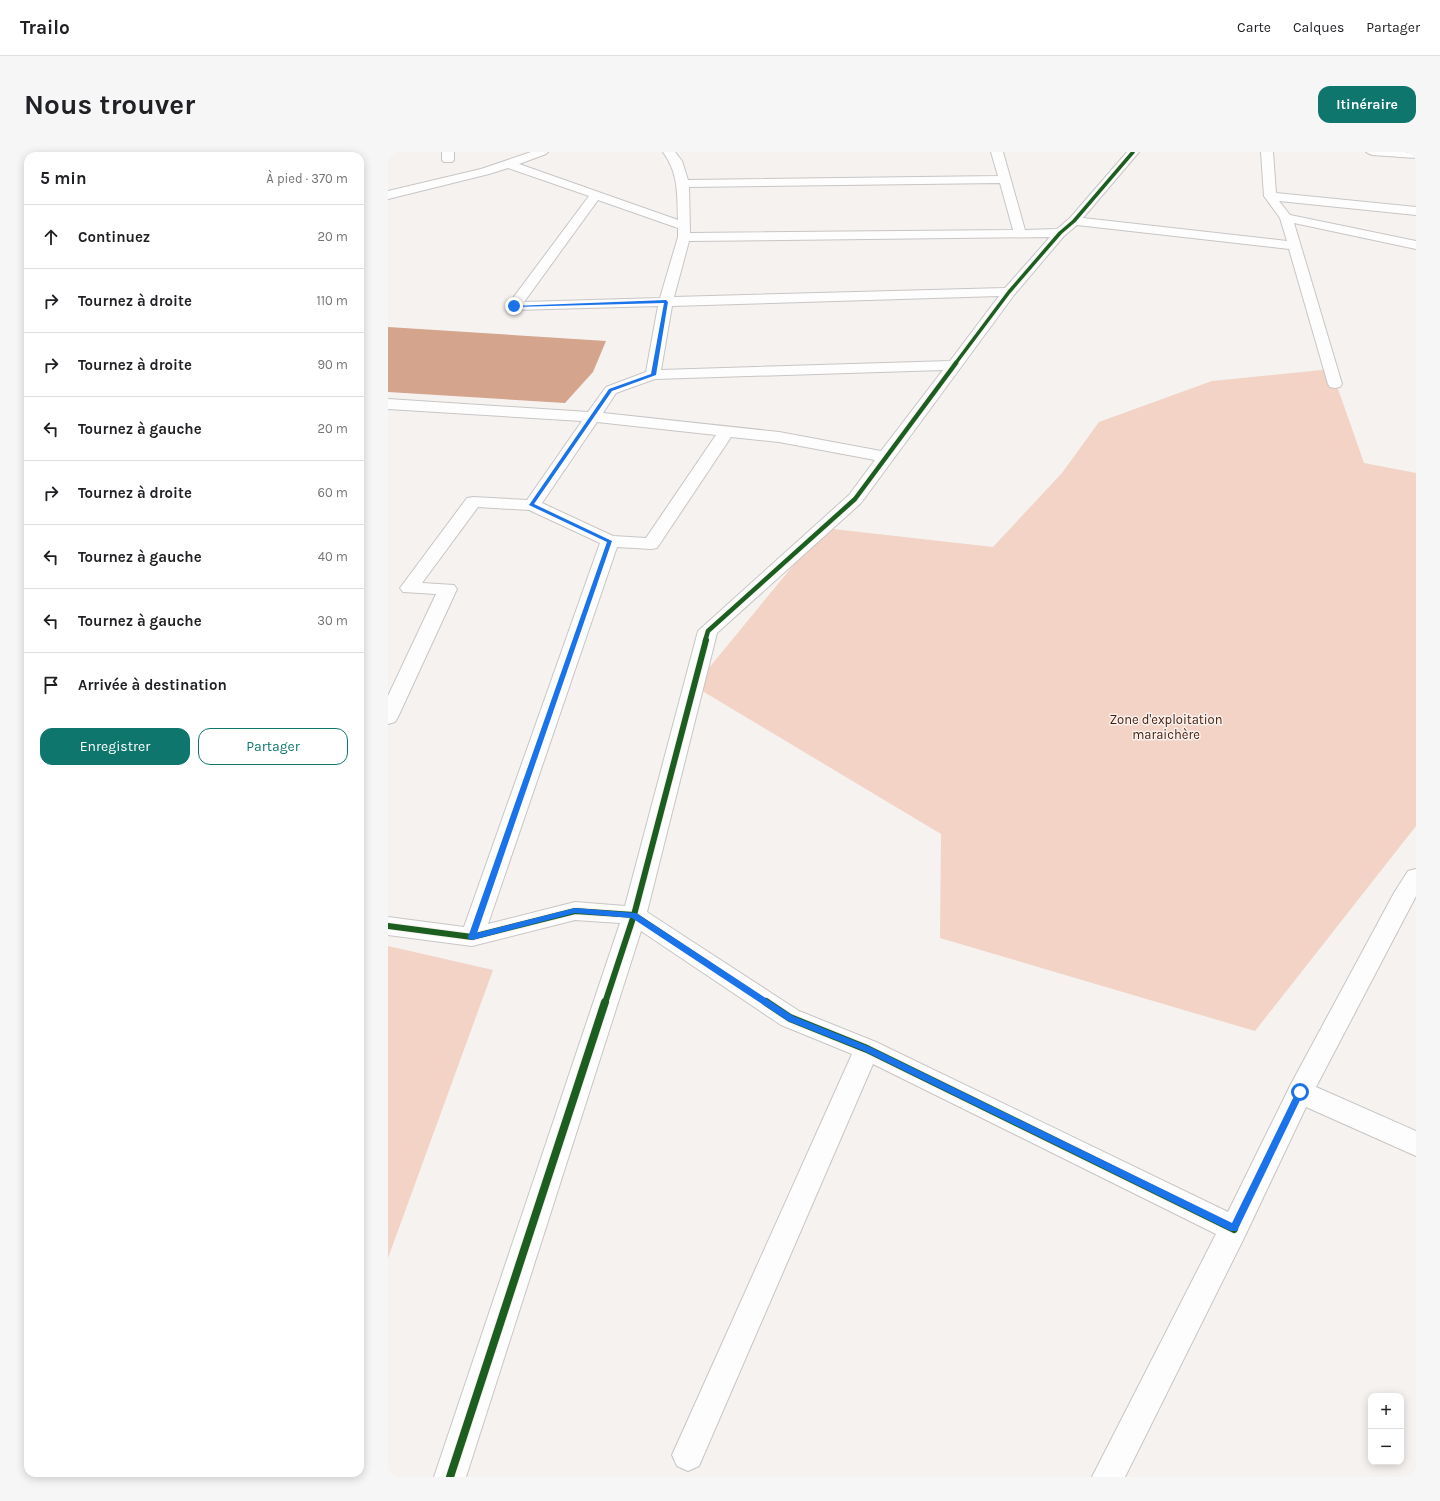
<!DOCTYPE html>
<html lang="fr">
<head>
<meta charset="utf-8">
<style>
	:root { --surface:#fff; --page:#f6f6f6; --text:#202124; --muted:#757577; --line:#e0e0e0; --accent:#0f766e }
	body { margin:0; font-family:Karla,sans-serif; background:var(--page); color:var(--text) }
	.controls { position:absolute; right:12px; bottom:12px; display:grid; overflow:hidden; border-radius:8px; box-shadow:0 2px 10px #0003 }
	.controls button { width:36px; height:36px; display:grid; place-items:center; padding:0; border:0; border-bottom:1px solid var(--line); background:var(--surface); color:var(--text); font:20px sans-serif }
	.stop { position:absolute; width:12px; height:12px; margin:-9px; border:3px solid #1a73e8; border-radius:50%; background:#fff }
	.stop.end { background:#1a73e8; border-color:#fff; box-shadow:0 1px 4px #0008 }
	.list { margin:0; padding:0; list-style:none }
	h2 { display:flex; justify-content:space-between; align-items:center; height:52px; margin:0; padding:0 16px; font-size:17px }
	h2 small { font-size:13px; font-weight:400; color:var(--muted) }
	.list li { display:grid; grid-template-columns:26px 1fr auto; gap:12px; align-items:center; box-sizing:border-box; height:64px; padding:0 16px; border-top:1px solid var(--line) }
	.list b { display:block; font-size:15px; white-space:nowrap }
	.list em { font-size:13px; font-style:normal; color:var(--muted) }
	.actions { display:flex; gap:8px; padding:12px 16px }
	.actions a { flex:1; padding:9px 0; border:1px solid var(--accent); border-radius:12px; text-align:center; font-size:14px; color:var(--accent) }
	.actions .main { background:var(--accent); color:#fff }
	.icon { flex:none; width:22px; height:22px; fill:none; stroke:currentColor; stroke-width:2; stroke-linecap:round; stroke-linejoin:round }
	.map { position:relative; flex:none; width:1028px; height:1325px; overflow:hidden; border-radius:12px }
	header { display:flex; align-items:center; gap:24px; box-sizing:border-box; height:56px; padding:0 20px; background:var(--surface); border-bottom:1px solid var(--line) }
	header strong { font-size:19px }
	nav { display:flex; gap:22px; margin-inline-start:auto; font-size:14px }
	.intro { display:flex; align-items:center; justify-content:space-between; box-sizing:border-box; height:96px; padding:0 24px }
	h1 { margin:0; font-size:28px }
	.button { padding:10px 18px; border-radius:12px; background:var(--accent); color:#fff; font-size:14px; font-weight:700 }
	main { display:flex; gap:24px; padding:0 24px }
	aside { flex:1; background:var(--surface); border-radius:12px; box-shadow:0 2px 10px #0003 }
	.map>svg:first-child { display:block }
	.green { fill:#f2d3c5 }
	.water { fill:#d4a48d }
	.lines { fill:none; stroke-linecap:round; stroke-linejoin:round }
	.minor-casing { stroke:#c8c6c5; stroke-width:2 }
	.minor { fill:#fefdfd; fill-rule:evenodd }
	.cycleway-far3-casing { stroke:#f6f1ef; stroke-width:5 }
	.cycleway-far2-casing { stroke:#f6f1ef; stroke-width:6 }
	.cycleway-far1-casing { stroke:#f6f1ef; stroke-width:8 }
	.cycleway-casing { stroke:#f6f1ef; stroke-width:10 }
	.cycleway-far3 { stroke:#1b5e20; stroke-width:3.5 }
	.cycleway-far2 { stroke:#1b5e20; stroke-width:4.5 }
	.cycleway-far1 { stroke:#1b5e20; stroke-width:6 }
	.cycleway { stroke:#1b5e20; stroke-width:8 }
	.route { fill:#1a73e8 }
	.labels { text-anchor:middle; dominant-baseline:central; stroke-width:3; stroke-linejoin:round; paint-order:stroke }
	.park-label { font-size:13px; fill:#481c05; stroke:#f6f1ef }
</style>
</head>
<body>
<header>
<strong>Trailo</strong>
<nav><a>Carte</a><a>Calques</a><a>Partager</a></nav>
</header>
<div class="intro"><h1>Nous trouver</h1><a class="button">Itinéraire</a></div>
<main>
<aside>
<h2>5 min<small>À pied · 370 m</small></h2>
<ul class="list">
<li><svg class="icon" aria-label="ahead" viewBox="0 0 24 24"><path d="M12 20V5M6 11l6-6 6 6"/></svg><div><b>Continuez</b></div><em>20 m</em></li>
<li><svg class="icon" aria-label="right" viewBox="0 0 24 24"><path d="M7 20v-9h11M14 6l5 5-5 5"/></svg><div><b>Tournez à droite</b></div><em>110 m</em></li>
<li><svg class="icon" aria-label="right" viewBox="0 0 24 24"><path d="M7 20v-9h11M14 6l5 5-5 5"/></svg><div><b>Tournez à droite</b></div><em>90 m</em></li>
<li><svg class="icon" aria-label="left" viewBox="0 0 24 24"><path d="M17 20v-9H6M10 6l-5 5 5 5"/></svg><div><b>Tournez à gauche</b></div><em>20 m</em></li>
<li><svg class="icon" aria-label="right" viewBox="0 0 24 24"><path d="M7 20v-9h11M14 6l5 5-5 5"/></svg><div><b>Tournez à droite</b></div><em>60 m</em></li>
<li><svg class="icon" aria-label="left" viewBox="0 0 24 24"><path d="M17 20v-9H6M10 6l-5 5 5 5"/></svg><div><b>Tournez à gauche</b></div><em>40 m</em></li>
<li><svg class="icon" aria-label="left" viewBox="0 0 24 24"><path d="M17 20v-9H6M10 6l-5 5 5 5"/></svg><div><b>Tournez à gauche</b></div><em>30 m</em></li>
<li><svg class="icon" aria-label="arrive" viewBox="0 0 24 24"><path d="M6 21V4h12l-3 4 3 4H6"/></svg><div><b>Arrivée à destination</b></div></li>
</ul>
<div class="actions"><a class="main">Enregistrer</a><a>Partager</a></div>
</aside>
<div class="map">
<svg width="1028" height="1325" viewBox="0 0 1028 1325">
	<rect width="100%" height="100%" fill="#f5f2f0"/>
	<g class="green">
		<path d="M 943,217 L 976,311 L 1028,321 L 1028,674 L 867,879 L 552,786 L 553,682 L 306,534 L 436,376 L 605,395 L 674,321 L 711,270 L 824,229 Z"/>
		<path d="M 0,794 L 105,818 L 0,1106 Z"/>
	</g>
	<path class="water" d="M 0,175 L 218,189 L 205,220 L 177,251 L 0,240 Z"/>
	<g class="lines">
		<g class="minor-casing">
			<g id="minor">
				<path d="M 54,0 L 66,0 L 66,8 L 64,10 L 56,10 L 54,8 Z"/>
				<path d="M 143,0 L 160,0 L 158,2 L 131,12 L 290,68 C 289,42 291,22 275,0 L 287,0 L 294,9 L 300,28 L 610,24 L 603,0 L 615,0 L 637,78 L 669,77 L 682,66 L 739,0 L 751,0 L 695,66 L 899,89 L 892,66 L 876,44 L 873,0 L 885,0 L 888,41 L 1028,55 L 1028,63 L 891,49 L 902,63 L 1028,89 L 1028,97 L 906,71 L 954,232 L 952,235 L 947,236 L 942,235 L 940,232 L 901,97 L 689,73 L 676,84 L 626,143 L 473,351 L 329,481 L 259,760 L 411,859 L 488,890 L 840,1060 L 903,932 L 1006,741 L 1020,719 L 1028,717 L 1028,744 L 928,935 L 1028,979 L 1028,1004 L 918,955 L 856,1086 L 737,1325 L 704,1325 L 828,1082 L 485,912 L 311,1314 L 300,1319 L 289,1314 L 284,1303 L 289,1292 L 464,902 L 393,873 L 253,779 L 78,1325 L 46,1325 L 232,771 L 187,768 L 84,794 L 0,783 L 0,765 L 76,775 L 212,391 L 141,358 L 90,355 L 34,431 L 66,433 L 69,437 L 10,565 L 7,570 L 0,572 L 0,544 L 48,442 L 15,440 L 12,436 L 79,346 L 85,345 L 139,348 L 194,269 L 0,257 L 0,247 L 200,260 L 218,235 L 258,220 L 270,154 L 126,158 L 121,157 L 119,154 L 201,44 L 120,16 L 101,22 L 0,47 L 0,39 L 93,17 ZM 612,31 L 625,78 L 302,81 L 301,35 ZM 210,48 L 290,76 L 290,85 L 272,146 L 136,150 ZM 662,85 L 617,136 L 286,145 L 301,89 ZM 611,144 L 562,209 L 273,218 L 284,154 ZM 555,218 L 493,299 L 391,280 L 215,261 L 228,241 L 267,227 ZM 209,270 L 328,283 L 258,386 L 225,384 L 154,351 ZM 343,285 L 391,290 L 487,308 L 461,343 L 310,479 L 237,754 L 187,750 L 100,772 L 229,395 L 263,397 L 269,396 Z"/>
				<path d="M 978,0 L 1028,0 L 1028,6 L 984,3 Z"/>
			</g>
		</g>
		<use href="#minor" class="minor"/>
		<g class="cycleway-far3-casing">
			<path id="cycleway-far3" d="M 567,212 L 621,140 L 672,81 L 686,69 L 745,0"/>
		</g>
		<g class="cycleway-far2-casing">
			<path id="cycleway-far2" d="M 317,489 L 320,479 L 467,347 L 568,211"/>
		</g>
		<g class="cycleway-far1-casing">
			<g id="cycleway-far1">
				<path d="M 0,774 L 84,785 L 187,759 L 246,763 L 379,851"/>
				<path d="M 217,851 L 246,763 L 318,488"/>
			</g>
		</g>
		<g class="cycleway-casing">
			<g id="cycleway">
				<path d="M 378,850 L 402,866 L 479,897 L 846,1077"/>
				<path d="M 62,1325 L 217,850"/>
			</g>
		</g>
		<use href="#cycleway-far3" class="cycleway-far3"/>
		<use href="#cycleway-far2" class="cycleway-far2"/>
		<use href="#cycleway-far1" class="cycleway-far1"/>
		<use href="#cycleway" class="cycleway"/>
	</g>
	<path class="route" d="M 278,148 L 280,150 L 268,223 L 224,239 L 146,352 L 224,389 L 89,781 L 187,756 L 248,761 L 405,864 L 482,895 L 844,1071 L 909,938 L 915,938 L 916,940 L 849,1079 L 843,1079 L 476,899 L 400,869 L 244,766 L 187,761 L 84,788 L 81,787 L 80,785 L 219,390 L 141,353 L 221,237 L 263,222 L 276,151 L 126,155 L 124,154 Z"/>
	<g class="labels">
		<g class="park-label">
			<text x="778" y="567">Zone d'exploitation<tspan x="778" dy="15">maraichère</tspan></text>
		</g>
	</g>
</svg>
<div class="controls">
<button>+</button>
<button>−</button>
</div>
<div class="stop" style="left:912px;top:940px"></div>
<div class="stop end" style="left:126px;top:154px"></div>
</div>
</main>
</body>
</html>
